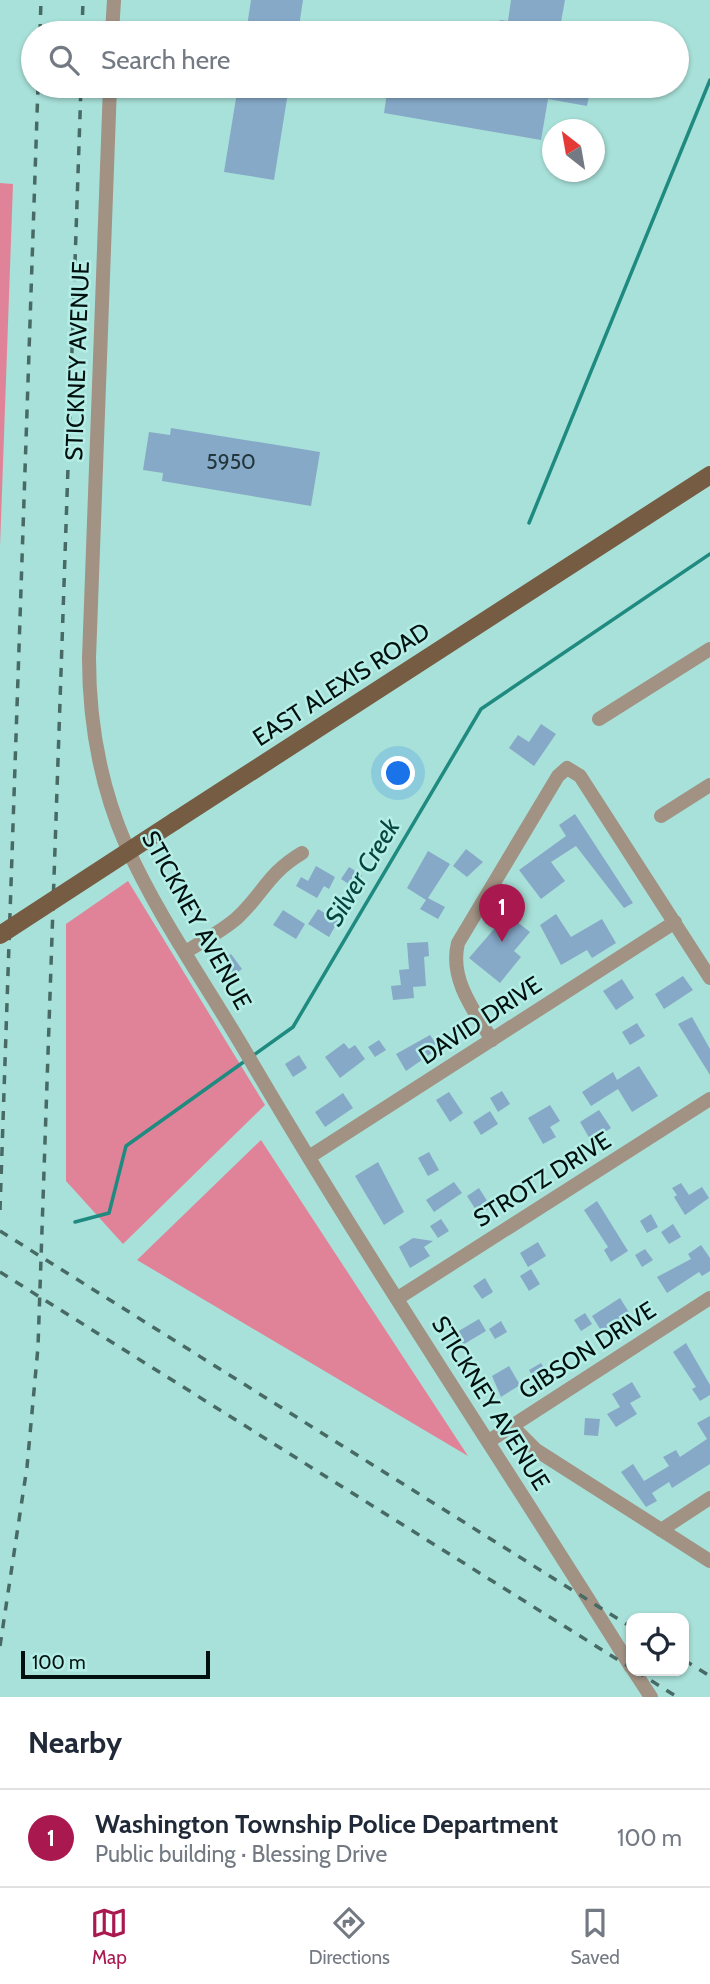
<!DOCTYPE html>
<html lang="en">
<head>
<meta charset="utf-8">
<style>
	:root { --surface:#fff; --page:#f6f6f7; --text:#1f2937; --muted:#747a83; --line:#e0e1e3; --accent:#aa1850 }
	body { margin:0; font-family:Cabin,sans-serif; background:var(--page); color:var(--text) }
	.controls { position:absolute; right:21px; bottom:21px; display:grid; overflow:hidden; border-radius:14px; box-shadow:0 2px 5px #0004 }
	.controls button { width:63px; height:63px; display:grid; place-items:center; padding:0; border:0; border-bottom:2px solid var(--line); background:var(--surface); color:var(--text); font:35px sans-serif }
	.compass { position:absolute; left:542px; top:119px; width:63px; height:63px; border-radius:50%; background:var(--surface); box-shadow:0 2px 5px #0004; rotate:329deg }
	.scale { position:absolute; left:21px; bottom:18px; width:189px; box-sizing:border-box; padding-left:7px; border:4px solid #00100e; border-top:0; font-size:19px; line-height:24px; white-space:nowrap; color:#00100e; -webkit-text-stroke:5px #b5eee6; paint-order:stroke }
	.you { position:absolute; left:399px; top:774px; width:24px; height:24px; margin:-18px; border:5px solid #fff; border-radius:50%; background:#1a73e8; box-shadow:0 0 0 10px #1a73e833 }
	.badge { display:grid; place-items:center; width:46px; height:46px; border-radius:50%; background:var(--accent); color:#fff; font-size:23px; font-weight:700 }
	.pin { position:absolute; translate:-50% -58px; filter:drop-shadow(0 2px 4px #0008) }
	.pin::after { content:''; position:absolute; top:37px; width:24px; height:21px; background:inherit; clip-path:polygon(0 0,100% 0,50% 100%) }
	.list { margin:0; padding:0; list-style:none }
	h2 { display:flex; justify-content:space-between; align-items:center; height:91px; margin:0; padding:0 28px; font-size:30px }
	h2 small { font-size:23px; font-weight:400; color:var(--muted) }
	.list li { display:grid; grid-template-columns:46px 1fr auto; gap:21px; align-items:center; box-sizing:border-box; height:98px; padding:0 28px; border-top:2px solid var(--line) }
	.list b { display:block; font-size:26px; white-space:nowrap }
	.list p { margin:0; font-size:23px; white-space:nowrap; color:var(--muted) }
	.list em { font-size:23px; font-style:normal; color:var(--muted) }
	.icon { flex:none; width:38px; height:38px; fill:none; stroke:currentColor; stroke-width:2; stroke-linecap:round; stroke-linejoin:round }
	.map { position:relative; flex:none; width:710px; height:1697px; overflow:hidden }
	.search { position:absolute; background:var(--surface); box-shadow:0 2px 5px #0004; left:21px; right:21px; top:21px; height:77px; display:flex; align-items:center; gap:18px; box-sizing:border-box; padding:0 24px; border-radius:38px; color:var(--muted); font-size:26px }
	.sheet { height:189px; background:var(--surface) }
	nav { display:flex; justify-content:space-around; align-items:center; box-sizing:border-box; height:98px; border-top:2px solid var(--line); background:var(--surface); font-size:19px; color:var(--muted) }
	nav a { display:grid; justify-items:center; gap:4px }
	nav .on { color:var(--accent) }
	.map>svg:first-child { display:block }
	.forest { fill:#e08398 }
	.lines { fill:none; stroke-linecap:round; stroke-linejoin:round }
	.stream { stroke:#1e8a80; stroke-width:3.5 }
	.building { fill:#86a9c8 }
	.minor { stroke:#a19284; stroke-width:14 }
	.major { stroke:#755c42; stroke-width:18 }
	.rail { stroke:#486a65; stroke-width:3.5; stroke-dasharray:9 9; stroke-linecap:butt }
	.major-bridge { stroke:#755c42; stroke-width:18 }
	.labels { text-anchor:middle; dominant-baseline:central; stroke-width:5; stroke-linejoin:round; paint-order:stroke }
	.number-label { font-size:21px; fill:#22363c }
	.street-label { font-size:24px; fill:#00100e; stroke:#b5eee6 }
	.water-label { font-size:26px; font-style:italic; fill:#05443e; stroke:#b5eee6 }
</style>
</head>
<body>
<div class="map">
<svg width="710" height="1697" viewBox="0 0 710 1697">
	<rect width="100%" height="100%" fill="#a8e1d9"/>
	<g class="forest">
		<path d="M 0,183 L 13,184 L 0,547 Z"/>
		<path d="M 128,881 L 265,1105 L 123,1244 L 66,1181 L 66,924 Z"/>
		<path d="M 261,1140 L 468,1456 L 137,1260 Z"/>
	</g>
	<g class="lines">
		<g class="stream">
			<path d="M 529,523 L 710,80"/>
			<path d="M 251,1057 L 293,1027 L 481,709 L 710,554"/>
			<path d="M 75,1222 L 109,1213 L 126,1146 L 245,1061"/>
		</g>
	</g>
	<g class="building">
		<path d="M 251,0 L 303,0 L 298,33 L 246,33 Z"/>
		<path d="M 511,0 L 565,0 L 559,33 L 497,33 L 500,20 L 508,21 Z"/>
		<path d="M 238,86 L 289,86 L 274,180 L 224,172 Z"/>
		<path d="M 388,86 L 591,86 L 587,106 L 548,99 L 541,140 L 384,113 Z"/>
		<path d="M 171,428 L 320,452 L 311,506 L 162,481 L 163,473 L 143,470 L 149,432 L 170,435 Z"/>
		<path d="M 541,724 L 556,734 L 534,766 L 509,748 L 518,735 L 529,742 Z"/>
		<path d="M 575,814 L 633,903 L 624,908 L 576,846 L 551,862 L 565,881 L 541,899 L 519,870 L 566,836 L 559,825 Z"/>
		<path d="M 466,849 L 483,862 L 467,877 L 453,866 Z"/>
		<path d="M 428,851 L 450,864 L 428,898 L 445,907 L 438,919 L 420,909 L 426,900 L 407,888 Z"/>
		<path d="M 316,866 L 335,877 L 329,889 L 324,886 L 317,898 L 296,886 L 301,877 L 308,881 Z"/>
		<path d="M 349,867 L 362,875 L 355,888 L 341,879 Z"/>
		<path d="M 318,909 L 338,921 L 329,937 L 308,924 Z"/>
		<path d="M 283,910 L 305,924 L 296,939 L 273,925 Z"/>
		<path d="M 507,914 L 530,932 L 514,951 L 521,957 L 500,983 L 469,958 Z"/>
		<path d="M 556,914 L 571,937 L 602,919 L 616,943 L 592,958 L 587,950 L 561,965 L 540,925 Z"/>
		<path d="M 428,942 L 429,956 L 424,957 L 426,986 L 413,987 L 414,998 L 393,1000 L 391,986 L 401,985 L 399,970 L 409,969 L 407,943 Z"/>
		<path d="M 231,954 L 242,969 L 231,977 L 220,963 Z"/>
		<path d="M 683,976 L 693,990 L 664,1009 L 655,994 Z"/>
		<path d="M 622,979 L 634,998 L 616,1010 L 603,991 Z"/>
		<path d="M 692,1017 L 710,1049 L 710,1075 L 678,1024 Z"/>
		<path d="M 637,1023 L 645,1036 L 630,1045 L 622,1032 Z"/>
		<path d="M 430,1035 L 439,1048 L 406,1071 L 396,1054 Z"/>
		<path d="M 379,1040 L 386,1050 L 375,1057 L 368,1047 Z"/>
		<path d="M 344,1043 L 349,1049 L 355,1045 L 365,1059 L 340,1078 L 325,1057 Z"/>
		<path d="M 299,1055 L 307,1068 L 293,1077 L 285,1064 Z"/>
		<path d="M 639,1066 L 658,1096 L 632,1112 L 618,1089 L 591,1106 L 582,1092 L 613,1072 L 617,1080 Z"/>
		<path d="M 502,1091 L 510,1104 L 498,1112 L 490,1098 Z"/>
		<path d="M 449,1092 L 463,1113 L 450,1122 L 436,1100 Z"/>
		<path d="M 343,1093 L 353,1108 L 325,1127 L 315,1112 Z"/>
		<path d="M 550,1105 L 560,1121 L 550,1127 L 556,1137 L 543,1144 L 528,1118 Z"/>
		<path d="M 599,1110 L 611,1128 L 591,1141 L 580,1122 Z"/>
		<path d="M 490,1111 L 498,1124 L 481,1135 L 473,1122 Z"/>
		<path d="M 429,1152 L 439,1170 L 428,1176 L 418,1158 Z"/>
		<path d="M 378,1162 L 404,1212 L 384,1225 L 355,1176 Z"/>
		<path d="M 454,1182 L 462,1193 L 434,1212 L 426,1200 Z"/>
		<path d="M 681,1183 L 689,1195 L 702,1187 L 709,1198 L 685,1215 L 674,1197 L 677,1195 L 672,1188 Z"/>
		<path d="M 479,1188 L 491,1207 L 479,1215 L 467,1196 Z"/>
		<path d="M 597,1201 L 628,1251 L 611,1262 L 604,1250 L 608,1247 L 584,1210 Z"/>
		<path d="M 651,1214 L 658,1227 L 647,1233 L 640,1221 Z"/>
		<path d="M 441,1219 L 449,1231 L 438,1238 L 430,1226 Z"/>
		<path d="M 673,1224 L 681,1237 L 669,1244 L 661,1232 Z"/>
		<path d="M 413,1238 L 433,1241 L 424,1247 L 430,1256 L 410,1268 L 399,1247 Z"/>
		<path d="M 538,1242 L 546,1256 L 528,1267 L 520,1253 Z"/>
		<path d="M 701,1245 L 710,1258 L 710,1271 L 702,1276 L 699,1272 L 667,1293 L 657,1277 L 691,1259 L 688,1254 Z"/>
		<path d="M 645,1249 L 653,1260 L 642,1267 L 635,1255 Z"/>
		<path d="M 531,1269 L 540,1284 L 529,1291 L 520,1276 Z"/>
		<path d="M 485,1278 L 493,1292 L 482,1299 L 473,1286 Z"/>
		<path d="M 620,1298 L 630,1314 L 602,1332 L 592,1316 Z"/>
		<path d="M 585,1313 L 592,1324 L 581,1331 L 574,1320 Z"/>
		<path d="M 479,1319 L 486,1331 L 459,1347 L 452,1335 Z"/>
		<path d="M 501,1321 L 507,1332 L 495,1339 L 489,1329 Z"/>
		<path d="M 686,1343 L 710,1385 L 710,1395 L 700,1401 L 692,1389 L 696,1387 L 673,1352 Z"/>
		<path d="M 541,1363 L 549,1377 L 537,1384 L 529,1370 Z"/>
		<path d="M 509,1366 L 520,1385 L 501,1397 L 492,1376 Z"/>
		<path d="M 632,1382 L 641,1397 L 630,1403 L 637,1414 L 616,1427 L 607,1414 L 620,1407 L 612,1394 Z"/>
		<path d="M 710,1416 L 710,1464 L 672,1488 L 669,1482 L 652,1493 L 657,1501 L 646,1507 L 621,1472 L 633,1464 L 644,1481 L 669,1466 L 663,1457 L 676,1450 L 680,1457 L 707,1439 L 697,1423 Z"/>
		<path d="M 585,1418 L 600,1419 L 598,1436 L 584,1435 Z"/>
	</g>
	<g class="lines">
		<g class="minor">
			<path d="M 112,33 L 114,0"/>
			<path d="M 110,86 L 89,658 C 89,723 100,785 126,845 C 158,917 208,987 248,1056 C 369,1263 504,1463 631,1667"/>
			<path d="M 599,719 L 710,649"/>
			<path d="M 661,816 L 710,785"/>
			<path d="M 187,951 C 203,941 222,931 237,918 C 263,894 268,873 302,853"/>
			<path d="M 492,1040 C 474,1011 449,979 458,943 L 558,776 L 567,768 L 580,776 L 710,978"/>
			<path d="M 309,1157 L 675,922"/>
			<path d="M 398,1298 L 710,1099"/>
			<path d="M 512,1426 L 536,1450 L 710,1561"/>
			<path d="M 489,1441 L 710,1298"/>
			<path d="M 661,1530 L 710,1498"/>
			<path d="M 634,1671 L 651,1697"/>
		</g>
		<path class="major" d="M 175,821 L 710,475"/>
		<g class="rail">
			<path d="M 40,33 L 41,0"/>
			<path d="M 82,33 L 83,0"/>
			<path d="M 0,1210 L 38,86"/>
			<path d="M 0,1231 L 631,1627"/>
			<path d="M 0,1272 L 631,1668"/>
			<path d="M 0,1646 L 27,1467 L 38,1347 L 81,86"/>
			<path d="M 684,1660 L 710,1676"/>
			<path d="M 636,1671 L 677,1697"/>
		</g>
		<path class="major-bridge" d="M 0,935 L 175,821"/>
	</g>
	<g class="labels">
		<g class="number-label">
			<text x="231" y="461">5950</text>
		</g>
		<g class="street-label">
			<text transform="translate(77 361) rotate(-88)">STICKNEY AVENUE</text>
			<text transform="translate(341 684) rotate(-33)">EAST ALEXIS ROAD</text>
			<text transform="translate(197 920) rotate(61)">STICKNEY AVENUE</text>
			<text transform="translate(480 1020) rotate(-33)">DAVID DRIVE</text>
			<text transform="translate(542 1179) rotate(-32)">STROTZ DRIVE</text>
			<text transform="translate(587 1350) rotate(-33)">GIBSON DRIVE</text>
			<text transform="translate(491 1403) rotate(58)">STICKNEY AVENUE</text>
		</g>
		<g class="water-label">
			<text transform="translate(362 872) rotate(-59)">Silver Creek</text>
		</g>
	</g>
</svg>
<div class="controls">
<button><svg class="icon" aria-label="locate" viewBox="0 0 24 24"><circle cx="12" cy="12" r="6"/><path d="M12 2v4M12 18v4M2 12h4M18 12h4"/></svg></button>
</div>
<svg class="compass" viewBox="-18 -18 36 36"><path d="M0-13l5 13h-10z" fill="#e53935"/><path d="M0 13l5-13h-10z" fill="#747a83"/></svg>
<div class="scale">100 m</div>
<div class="you"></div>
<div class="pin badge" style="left:502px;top:942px">1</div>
<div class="search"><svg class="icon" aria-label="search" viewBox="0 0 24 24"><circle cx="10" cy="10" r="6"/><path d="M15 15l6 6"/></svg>Search here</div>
</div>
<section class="sheet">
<h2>Nearby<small></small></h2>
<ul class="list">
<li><span class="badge">1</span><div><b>Washington Township Police Department</b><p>Public building · Blessing Drive</p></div><em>100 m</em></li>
</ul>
</section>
<nav>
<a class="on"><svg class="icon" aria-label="map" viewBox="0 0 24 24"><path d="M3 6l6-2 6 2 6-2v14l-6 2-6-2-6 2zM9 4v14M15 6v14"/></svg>Map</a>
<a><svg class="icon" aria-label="directions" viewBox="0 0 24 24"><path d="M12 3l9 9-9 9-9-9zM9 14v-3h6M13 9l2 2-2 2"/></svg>Directions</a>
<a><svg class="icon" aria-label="saved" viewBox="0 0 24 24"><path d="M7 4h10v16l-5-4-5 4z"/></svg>Saved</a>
</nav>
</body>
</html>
